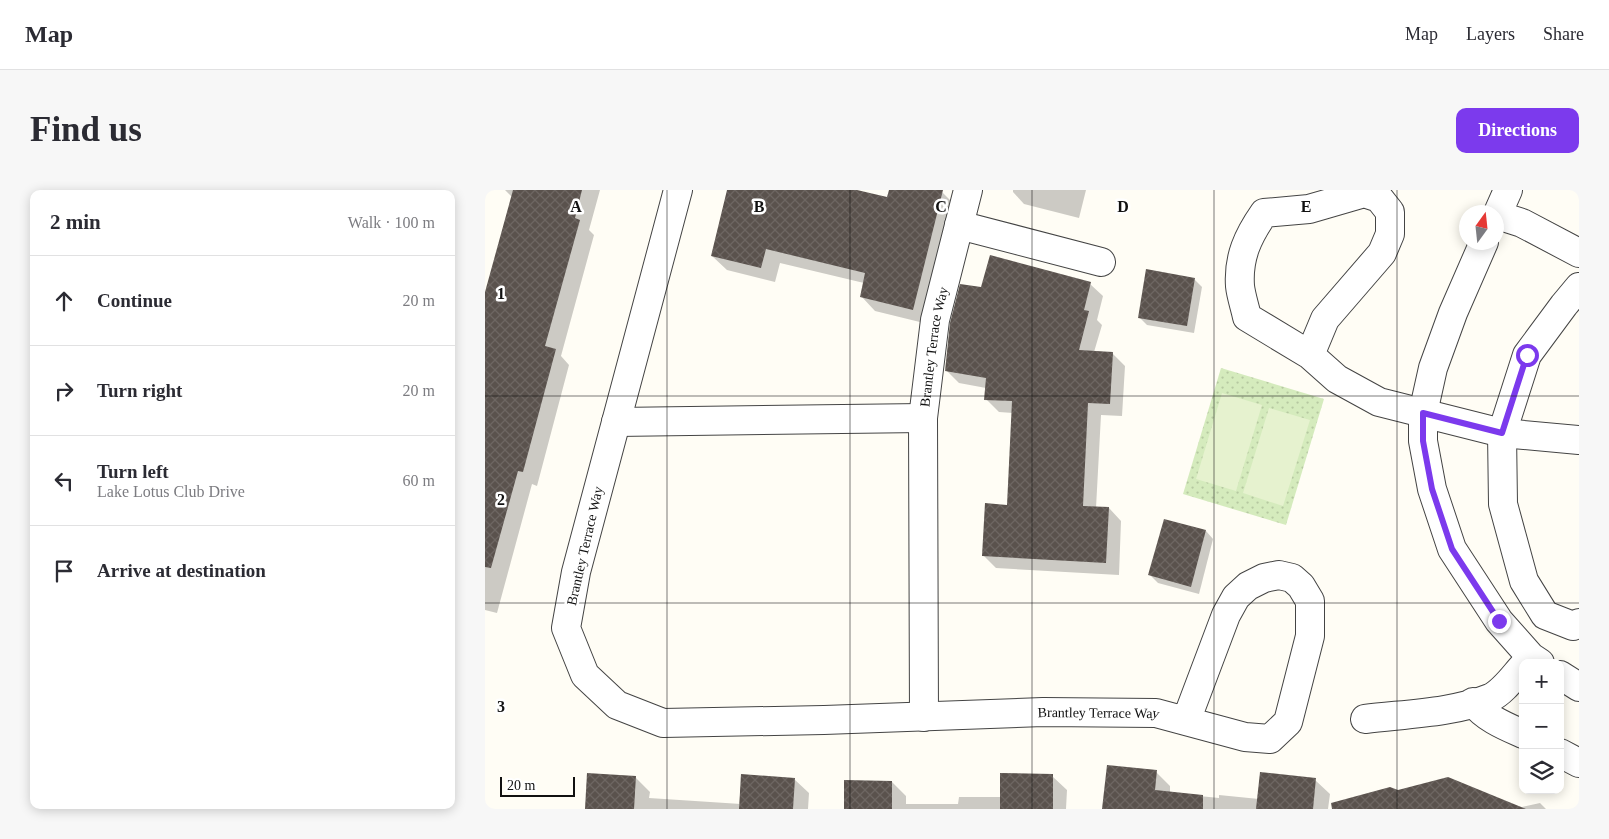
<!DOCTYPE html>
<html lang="en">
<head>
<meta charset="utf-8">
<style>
	:root { --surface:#fff; --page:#f7f7f7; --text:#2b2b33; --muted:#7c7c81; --line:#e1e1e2; --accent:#7c3aed }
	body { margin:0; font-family:"Times New Roman",serif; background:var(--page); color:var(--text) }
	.controls { position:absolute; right:15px; bottom:15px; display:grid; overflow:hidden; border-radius:10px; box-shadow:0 2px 12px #0003 }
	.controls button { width:45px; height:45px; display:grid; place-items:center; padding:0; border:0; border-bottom:1px solid var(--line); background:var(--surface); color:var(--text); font:25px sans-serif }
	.compass { position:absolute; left:974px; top:15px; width:45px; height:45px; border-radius:50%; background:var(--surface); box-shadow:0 2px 12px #0003; rotate:15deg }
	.scale { position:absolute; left:15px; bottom:12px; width:75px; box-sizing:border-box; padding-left:5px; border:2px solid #111; border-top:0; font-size:14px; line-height:18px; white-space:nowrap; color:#111; -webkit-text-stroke:4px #fff; paint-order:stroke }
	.stop { position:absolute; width:15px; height:15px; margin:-11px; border:4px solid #7c3aed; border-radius:50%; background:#fff }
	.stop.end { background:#7c3aed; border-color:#fff; box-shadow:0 1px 5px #0008 }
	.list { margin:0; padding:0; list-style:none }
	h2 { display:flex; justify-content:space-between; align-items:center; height:65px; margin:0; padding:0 20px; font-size:21px }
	h2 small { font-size:16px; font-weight:400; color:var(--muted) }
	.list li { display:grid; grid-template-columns:32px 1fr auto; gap:15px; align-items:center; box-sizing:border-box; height:90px; padding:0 20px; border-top:1px solid var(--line) }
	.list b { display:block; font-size:19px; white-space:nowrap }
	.list p { margin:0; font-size:16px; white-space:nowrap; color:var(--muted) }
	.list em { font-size:16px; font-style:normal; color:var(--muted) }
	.icon { flex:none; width:28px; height:28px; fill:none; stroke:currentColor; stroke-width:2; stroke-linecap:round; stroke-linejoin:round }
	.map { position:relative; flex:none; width:1094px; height:619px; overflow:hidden; border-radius:10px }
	header { display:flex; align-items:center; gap:30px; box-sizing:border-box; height:70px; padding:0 25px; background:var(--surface); border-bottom:1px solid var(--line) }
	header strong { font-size:24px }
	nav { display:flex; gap:28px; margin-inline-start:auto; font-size:18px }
	.intro { display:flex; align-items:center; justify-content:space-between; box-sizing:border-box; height:120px; padding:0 30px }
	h1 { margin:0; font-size:35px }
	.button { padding:12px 22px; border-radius:10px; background:var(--accent); color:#fff; font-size:18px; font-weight:700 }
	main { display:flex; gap:30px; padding:0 30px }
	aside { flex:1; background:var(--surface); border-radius:10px; box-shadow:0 2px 12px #0003 }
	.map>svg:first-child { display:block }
	.park { fill:url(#park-dots) }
	.pitch { fill:#e6f2cf }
	.shadow { fill:#0003 }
	.building { fill:url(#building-cross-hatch) }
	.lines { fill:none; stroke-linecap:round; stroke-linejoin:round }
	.minor-casing { stroke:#444; stroke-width:30 }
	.minor { stroke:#fff; stroke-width:28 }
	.route { stroke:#7c3aed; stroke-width:6 }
	.grid { fill:none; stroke:#111; stroke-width:1; stroke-opacity:0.55 }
	.labels { text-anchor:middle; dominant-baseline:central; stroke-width:5; stroke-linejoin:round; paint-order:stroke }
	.street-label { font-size:14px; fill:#111; stroke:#fff }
	.grid-label { font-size:16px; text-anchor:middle; font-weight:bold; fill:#111; stroke:#fff; stroke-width:5; stroke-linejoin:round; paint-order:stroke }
</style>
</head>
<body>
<header>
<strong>Map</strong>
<nav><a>Map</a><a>Layers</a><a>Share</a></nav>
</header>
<div class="intro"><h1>Find us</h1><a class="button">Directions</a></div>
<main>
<aside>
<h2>2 min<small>Walk · 100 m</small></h2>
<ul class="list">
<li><svg class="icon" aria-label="ahead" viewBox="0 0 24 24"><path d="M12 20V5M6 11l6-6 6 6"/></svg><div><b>Continue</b></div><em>20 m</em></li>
<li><svg class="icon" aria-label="right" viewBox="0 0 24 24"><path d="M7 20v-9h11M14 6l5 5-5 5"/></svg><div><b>Turn right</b></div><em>20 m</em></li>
<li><svg class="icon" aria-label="left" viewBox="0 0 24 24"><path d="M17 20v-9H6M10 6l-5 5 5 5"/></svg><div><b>Turn left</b><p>Lake Lotus Club Drive</p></div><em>60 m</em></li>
<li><svg class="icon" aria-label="arrive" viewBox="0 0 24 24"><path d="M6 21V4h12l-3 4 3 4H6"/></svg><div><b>Arrive at destination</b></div></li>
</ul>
</aside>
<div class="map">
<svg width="1094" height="619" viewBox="0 0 1094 619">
	<defs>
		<pattern id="park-dots" width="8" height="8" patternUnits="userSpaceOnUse" patternTransform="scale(1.25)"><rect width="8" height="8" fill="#d5ebbd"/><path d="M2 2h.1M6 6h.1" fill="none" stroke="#b6c8a1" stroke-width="1.8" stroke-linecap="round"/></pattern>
		<pattern id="building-cross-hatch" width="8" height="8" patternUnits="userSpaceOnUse" patternTransform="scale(1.25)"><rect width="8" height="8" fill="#5a524d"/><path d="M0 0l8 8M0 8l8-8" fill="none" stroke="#6d6662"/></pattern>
	</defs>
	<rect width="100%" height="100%" fill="#fffdf5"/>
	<path class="park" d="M 736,178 L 839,209 L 801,335 L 698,304 Z"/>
	<g class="pitch">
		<path d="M 737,203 L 777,215 L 751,301 L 711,289 Z"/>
		<path d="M 784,218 L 825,230 L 798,316 L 758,303 Z"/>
	</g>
	<g class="shadow">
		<path d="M 20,0 L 115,0 L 104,40 L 109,45 L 76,166 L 84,175 L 52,296 L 47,294 L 12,423 L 0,420 L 0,106 L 27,7 Z"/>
		<path d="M 243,0 L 366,0 L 403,9 L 405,0 L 449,0 L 457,2 L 471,16 L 443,134 L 390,121 L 376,106 L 379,93 L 295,73 L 290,92 L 242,80 L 227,66 Z"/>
		<path d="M 528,0 L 601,0 L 594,28 L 539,14 L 528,2 Z"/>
		<path d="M 709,89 L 717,97 L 709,143 L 662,135 L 654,127 Z"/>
		<path d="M 605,94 L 618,106 L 612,130 L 617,135 L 609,162 L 627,163 L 640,176 L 637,226 L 616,225 L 611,318 L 624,318 L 636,331 L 634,385 L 511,378 L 498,365 L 523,316 L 528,223 L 514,222 L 501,209 L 501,198 L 474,193 L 461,180 L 497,99 Z"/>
		<path d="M 721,341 L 728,349 L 714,404 L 673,393 L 665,385 Z"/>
		<path d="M 623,577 L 671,582 L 685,596 L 685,603 L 734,608 L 734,605 L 774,609 L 830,590 L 845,604 L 843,619 L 618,619 Z"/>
		<path d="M 103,584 L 151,588 L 165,602 L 164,608 L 256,614 L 309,589 L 324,603 L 323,619 L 101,619 Z"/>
		<path d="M 567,586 L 582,600 L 581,619 L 360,619 L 360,591 L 407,592 L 421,606 L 421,614 L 473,614 L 474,607 L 516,607 Z"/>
		<path d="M 913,601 L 1037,617 L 1055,613 L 1061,619 L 870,619 L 867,608 Z"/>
	</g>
	<g class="building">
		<path d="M 28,0 L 97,0 L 90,28 L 95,30 L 60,156 L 71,159 L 38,282 L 33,281 L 6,378 L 0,377 L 0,102 Z"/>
		<path d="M 242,0 L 372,0 L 402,7 L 404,0 L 458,0 L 428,120 L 375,107 L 380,83 L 281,59 L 276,78 L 226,66 Z"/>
		<path d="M 505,65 L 606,92 L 599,120 L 604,121 L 594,160 L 628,162 L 625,214 L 603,213 L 598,316 L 624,317 L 621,373 L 497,366 L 500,313 L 522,315 L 527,211 L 499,210 L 501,188 L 460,181 L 465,133 L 475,94 L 496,97 Z"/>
		<path d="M 661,79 L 710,88 L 702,136 L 653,128 Z"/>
		<path d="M 679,329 L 721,340 L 706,397 L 663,385 Z"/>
		<path d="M 622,575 L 672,580 L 670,600 L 718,605 L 718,619 L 617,619 Z"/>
		<path d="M 775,582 L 831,588 L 828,619 L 771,619 Z"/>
		<path d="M 102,583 L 151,586 L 149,619 L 100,619 Z"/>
		<path d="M 515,583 L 568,584 L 568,619 L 515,619 Z"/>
		<path d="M 256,584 L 310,588 L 308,619 L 254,619 Z"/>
		<path d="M 963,587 L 1041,619 L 847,619 L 846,613 L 905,597 L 913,600 Z"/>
		<path d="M 359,590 L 407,591 L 407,619 L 359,619 Z"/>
	</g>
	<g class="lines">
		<g class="minor-casing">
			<g id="minor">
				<path id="s1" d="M 193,0 L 91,382 L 81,438 L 100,485 L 132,515 L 178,533 L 339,530 L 558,522 L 671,523 L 760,547 L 785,549 L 803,532 L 825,446 L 825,411 L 816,396 L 807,388 L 794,385 L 779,388 L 763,396 L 751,407 L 741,425 L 701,531"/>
				<path d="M 1023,0 L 1012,25 L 1037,33 L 1094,63"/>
				<path d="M 474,35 L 616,72"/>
				<path d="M 999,52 L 968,123 L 948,178 L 938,223 L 938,251 L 947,299 L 967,359 L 1014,431 L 1046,467 L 1055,473"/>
				<path d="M 1094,97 L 1079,115 L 1042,165 L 1017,243 L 1018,314 L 1039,391 L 1060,425 L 1088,436 L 1094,433"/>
				<path d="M 825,165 L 840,129 L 897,63 L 905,44 L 905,22 L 894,8 L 879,3 L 824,19 L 779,23 C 763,46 753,67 755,96 C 756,106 760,117 762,127 L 825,165 L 852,189 L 894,212 L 1017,243 L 1094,250"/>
				<path d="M 131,232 L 438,228"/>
				<path d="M 1075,485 L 1094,497"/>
				<path d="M 988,512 C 1000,528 1020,536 1038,544"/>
				<path id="s2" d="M 439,527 L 438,228 L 450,130 L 483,0"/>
				<path d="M 880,529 C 919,524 968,523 1005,508 C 1018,502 1029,486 1038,476"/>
				<path d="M 1075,563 L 1094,573"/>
			</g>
		</g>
		<use href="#minor" class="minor"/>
	</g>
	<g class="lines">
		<path class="route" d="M 1014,431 L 967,359 L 947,299 L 938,251 L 938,223 L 1017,243 L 1042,165"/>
	</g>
	<path class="grid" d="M 182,0 L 182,619M 365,0 L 365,619M 547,0 L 547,619M 729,0 L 729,619M 912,0 L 912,619M 0,206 L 1094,206M 0,413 L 1094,413"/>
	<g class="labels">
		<g class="street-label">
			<text stroke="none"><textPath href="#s2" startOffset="371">Brantley Terrace Way</textPath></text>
			<text transform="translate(100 356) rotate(-77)">Brantley Terrace Way</text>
			<text stroke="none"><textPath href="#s1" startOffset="1032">Brantley Terrace Way</textPath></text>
		</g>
	</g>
	<g class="grid-label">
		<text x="91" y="22">A</text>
		<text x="274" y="22">B</text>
		<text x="456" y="22">C</text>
		<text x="638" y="22">D</text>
		<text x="821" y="22">E</text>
		<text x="16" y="109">1</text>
		<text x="16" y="315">2</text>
		<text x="16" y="522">3</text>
	</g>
</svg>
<div class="controls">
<button>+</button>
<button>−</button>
<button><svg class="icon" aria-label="layers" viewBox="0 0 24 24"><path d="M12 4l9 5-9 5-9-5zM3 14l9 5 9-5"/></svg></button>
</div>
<svg class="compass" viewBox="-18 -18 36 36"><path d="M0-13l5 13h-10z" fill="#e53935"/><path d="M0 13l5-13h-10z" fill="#7c7c81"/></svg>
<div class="scale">20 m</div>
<div class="stop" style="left:1042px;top:165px"></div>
<div class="stop end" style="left:1014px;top:431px"></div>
</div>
</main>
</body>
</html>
